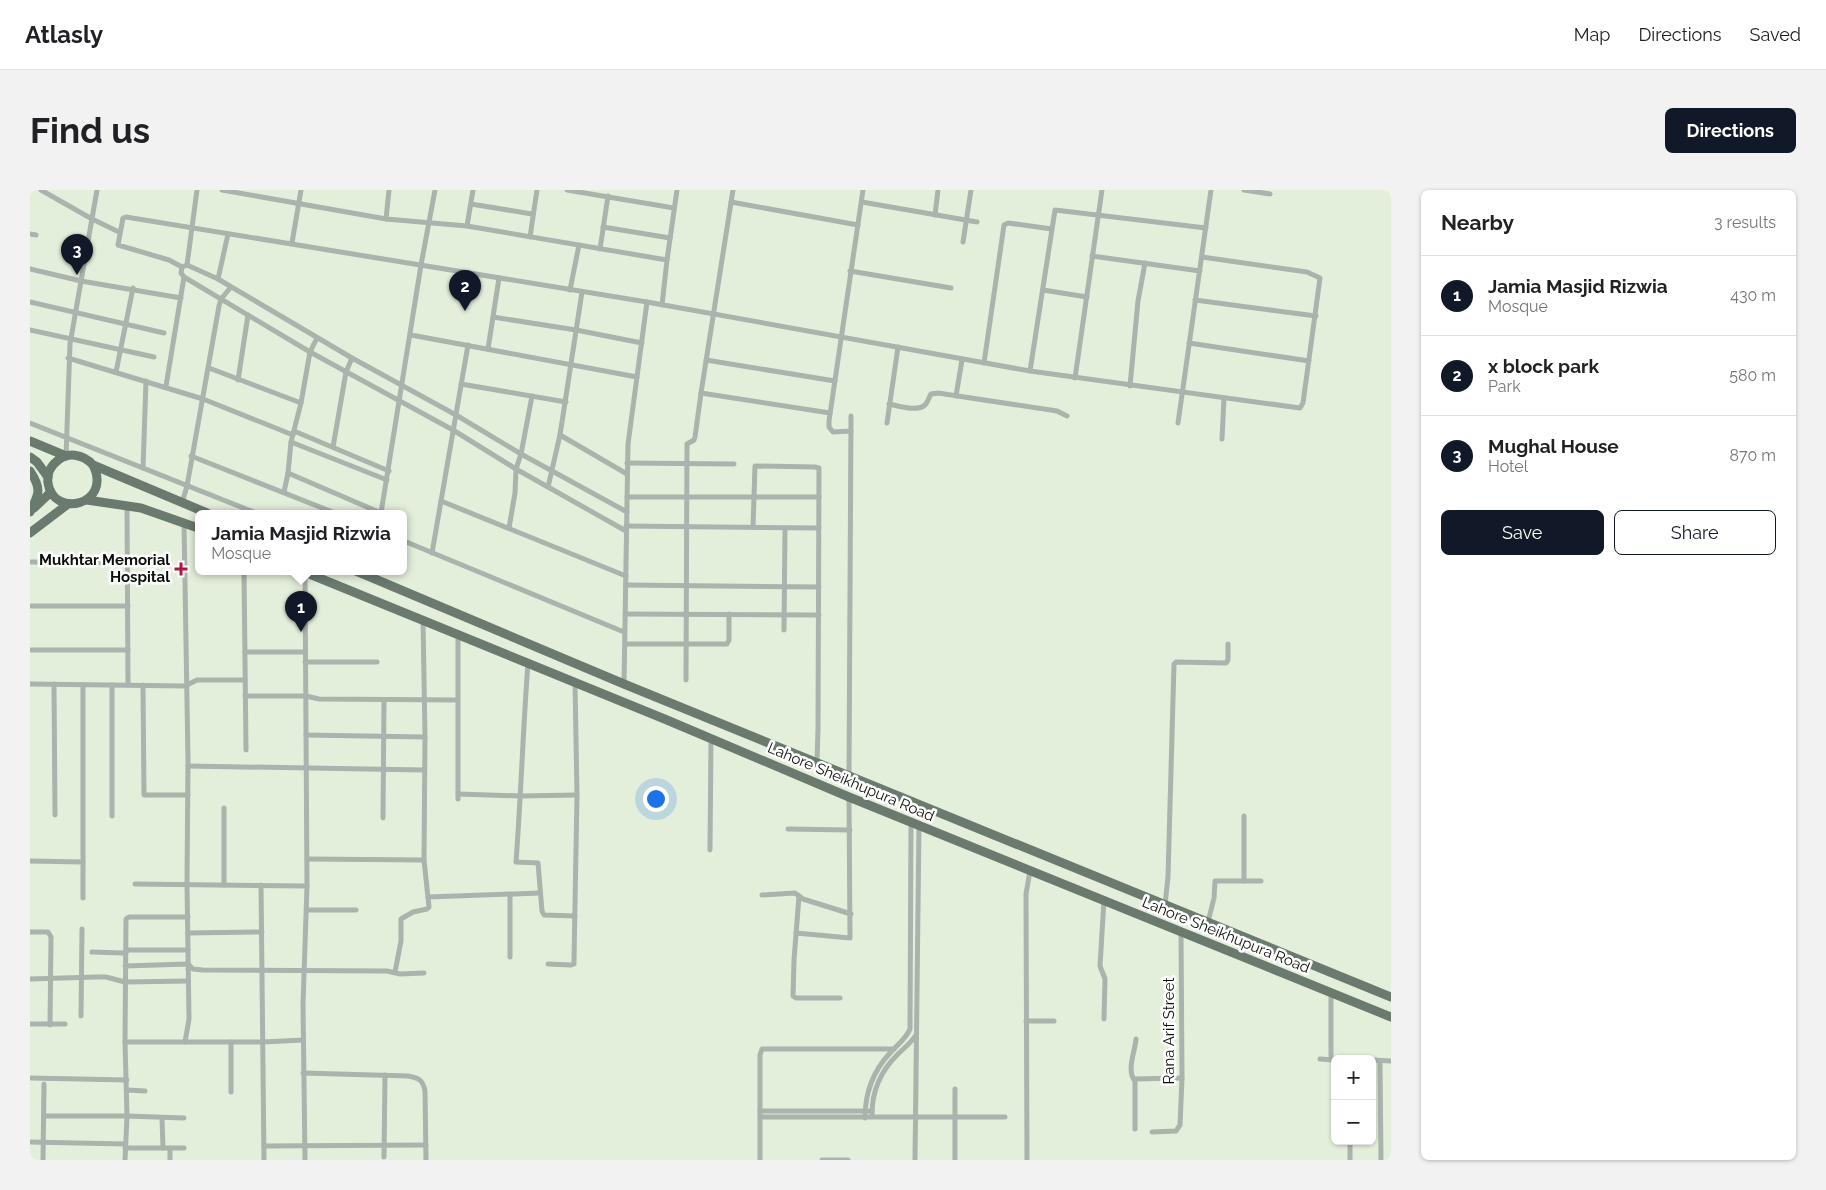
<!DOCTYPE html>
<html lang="en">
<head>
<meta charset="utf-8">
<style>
	:root { --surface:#fff; --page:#f2f2f2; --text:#202124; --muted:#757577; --line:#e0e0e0; --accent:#111827 }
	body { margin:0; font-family:Raleway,sans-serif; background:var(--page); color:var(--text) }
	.controls { position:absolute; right:15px; bottom:15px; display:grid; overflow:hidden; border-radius:8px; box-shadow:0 1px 4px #0004 }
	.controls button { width:45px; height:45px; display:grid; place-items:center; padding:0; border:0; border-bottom:1px solid var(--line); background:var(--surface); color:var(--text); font:25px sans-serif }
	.you { position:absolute; left:625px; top:608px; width:18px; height:18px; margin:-12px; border:4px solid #fff; border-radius:50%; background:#1a73e8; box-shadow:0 0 0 8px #1a73e833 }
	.badge { display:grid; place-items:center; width:32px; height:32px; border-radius:50%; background:var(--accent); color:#fff; font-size:16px; font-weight:700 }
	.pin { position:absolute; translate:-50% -41px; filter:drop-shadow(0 1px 2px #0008) }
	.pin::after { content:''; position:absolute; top:26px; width:18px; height:15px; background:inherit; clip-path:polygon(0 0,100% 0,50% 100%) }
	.popup { position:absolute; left:165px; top:320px; width:212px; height:65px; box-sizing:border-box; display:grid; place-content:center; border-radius:8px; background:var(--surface); filter:drop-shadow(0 1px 4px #0005); font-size:16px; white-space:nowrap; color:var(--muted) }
	.popup b { font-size:19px; color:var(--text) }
	.popup::after { content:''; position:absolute; left:50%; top:100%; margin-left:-10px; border:10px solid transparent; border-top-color:var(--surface) }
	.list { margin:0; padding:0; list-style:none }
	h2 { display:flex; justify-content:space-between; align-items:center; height:65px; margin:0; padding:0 20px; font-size:21px }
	h2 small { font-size:16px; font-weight:400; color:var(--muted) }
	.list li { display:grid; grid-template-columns:32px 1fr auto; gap:15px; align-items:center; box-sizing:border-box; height:80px; padding:0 20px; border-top:1px solid var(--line) }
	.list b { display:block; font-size:19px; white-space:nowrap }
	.list p { margin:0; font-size:16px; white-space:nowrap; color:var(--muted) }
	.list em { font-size:16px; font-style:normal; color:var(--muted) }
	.actions { display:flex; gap:10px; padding:15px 20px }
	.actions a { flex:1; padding:11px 0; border:1px solid var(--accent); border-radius:8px; text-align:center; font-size:18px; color:var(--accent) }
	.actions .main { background:var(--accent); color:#fff }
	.map { position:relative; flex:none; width:1361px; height:970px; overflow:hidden; border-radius:8px }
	header { display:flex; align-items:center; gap:30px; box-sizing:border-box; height:70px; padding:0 25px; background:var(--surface); border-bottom:1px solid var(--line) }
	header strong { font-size:24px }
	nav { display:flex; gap:28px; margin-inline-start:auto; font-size:18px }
	.intro { display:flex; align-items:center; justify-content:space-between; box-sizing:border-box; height:120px; padding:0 30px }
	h1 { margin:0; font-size:35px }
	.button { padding:12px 22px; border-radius:8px; background:var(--accent); color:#fff; font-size:18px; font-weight:700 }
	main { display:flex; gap:30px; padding:0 30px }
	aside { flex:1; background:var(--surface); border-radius:8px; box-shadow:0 1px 4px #0004 }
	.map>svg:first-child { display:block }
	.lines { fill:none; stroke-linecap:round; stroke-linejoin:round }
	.minor { stroke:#aab3ac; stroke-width:5 }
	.trunk { stroke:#6a7a6e; stroke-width:9 }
	.poi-dot { fill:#ad1840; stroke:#fff; stroke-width:2 }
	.labels { text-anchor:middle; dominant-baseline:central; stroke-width:5; stroke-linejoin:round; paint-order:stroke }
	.poi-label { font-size:15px; font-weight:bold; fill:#0c0f09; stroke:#fff; text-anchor:end }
	.street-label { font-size:15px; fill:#0c0f09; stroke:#fff }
</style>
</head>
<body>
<header>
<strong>Atlasly</strong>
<nav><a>Map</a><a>Directions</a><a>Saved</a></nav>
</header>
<div class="intro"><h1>Find us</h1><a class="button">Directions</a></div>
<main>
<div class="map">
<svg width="1361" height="970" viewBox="0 0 1361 970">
	<rect width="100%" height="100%" fill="#e4efdb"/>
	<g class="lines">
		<g class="minor">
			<path d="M 11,0 L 62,29 L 89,42"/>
			<path d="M 192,0 L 356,29 L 437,36 L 637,70 L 632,115"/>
			<path d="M 537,0 L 644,18"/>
			<path d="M 1214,0 L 1240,4"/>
			<path d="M 701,12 L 828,35"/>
			<path d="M 832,12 L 947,32"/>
			<path d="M 441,14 L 502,24"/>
			<path d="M 905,25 L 908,0"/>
			<path d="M 356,29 L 359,0"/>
			<path d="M 437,36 L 443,0"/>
			<path d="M 573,37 L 640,48"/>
			<path d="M 0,44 L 6,45"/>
			<path d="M 500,47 L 507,0"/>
			<path d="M 933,52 L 941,0"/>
			<path d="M 262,53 L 271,0"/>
			<path d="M 570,59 L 578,6"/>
			<path d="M 1062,66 L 1170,81"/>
			<path d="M 637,70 L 647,0"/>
			<path d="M 157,75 L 167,0"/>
			<path d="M 152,77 L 151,83 L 154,87 L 280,162 L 423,240 L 486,279 L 596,341"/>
			<path d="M 0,79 L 51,91 L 151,108"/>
			<path d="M 820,81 L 921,98"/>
			<path d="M 188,89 L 198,44"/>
			<path d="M 540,100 L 549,55"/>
			<path d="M 1013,100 L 1057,107"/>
			<path d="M 1165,110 L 1286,126"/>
			<path d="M 0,112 L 134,143"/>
			<path d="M 463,127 L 546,140 L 612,153"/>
			<path d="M 0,140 L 124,167"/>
			<path d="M 381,145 L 607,187"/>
			<path d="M 1159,153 L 1279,171"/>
			<path d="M 458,159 L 469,88"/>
			<path d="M 38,168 L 173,209 L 263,245"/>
			<path d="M 676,170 L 805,191"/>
			<path d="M 954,173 L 974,35 L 978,33 L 1022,39"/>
			<path d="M 179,178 L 271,213"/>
			<path d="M 1000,181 L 1025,20 L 1176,38"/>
			<path d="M 86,182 L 103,98"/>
			<path d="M 1045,188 L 1072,0"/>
			<path d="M 208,190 L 218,125"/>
			<path d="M 431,194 L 536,212"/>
			<path d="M 136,196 L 154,87"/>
			<path d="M 1100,196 L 1108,111 L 1115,73"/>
			<path d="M 671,203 L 800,223"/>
			<path d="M 926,206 L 932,170"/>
			<path d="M 859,214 C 869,216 887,222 895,215 C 898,212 899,207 901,204 L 908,203 L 1027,221 L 1037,226"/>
			<path d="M 0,233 L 226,323"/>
			<path d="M 857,233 L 868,157"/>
			<path d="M 1148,233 L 1181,0"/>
			<path d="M 264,241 L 359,281"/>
			<path d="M 821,241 L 803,242 L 799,237 L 799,231 L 833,0"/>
			<path d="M 530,245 L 597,284"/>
			<path d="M 1192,249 L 1194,208"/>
			<path d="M 261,252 L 357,290"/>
			<path d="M 303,257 L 316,182 L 322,168"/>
			<path d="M 36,266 L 40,154 L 67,0"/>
			<path d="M 161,266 L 305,323"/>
			<path d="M 597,273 L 704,274"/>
			<path d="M 113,278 L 116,191"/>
			<path d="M 258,283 L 351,323"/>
			<path d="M 518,297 L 530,245 L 552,102"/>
			<path d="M 254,302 L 258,283 L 261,252 L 271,213 L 280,162 L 287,148"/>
			<path d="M 597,307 L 789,307"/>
			<path d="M 411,311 L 596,386"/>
			<path d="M 152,313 L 157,296 L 189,116 L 191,109 L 201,97"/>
			<path d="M 97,316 L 98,495"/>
			<path d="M 597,322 L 491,264 L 426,225 L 322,168 L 188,89 L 157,75 L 152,77 L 139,70 L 88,55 L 93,28 L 96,27 L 617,112 L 1000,181 L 1270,218 L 1273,213 L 1290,88 L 1277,82 L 1172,67"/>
			<path d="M 351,323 L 391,75 L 405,0"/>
			<path d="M 154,333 L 158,570 L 157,694 L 159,829 L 155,852"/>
			<path d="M 596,336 L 789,338"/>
			<path d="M 723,337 L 725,276 L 785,277 L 789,278 L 788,538 L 787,572"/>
			<path d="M 479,338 L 485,303 L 486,279 L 491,264 L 502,206"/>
			<path d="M 374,351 L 594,442"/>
			<path d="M 402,363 L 438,155"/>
			<path d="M 0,372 L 98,373"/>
			<path d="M 214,381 L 216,560"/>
			<path d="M 596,395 L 789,397"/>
			<path d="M 0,416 L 98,416"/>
			<path d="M 595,424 L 789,425"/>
			<path d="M 754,440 L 755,338"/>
			<path d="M 595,454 L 697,454 L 699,450 L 699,424"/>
			<path d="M 0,460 L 98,460"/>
			<path d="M 215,462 L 275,462"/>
			<path d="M 275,472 L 347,472"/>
			<path d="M 498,473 C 493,539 491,605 486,672 L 508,673 L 512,721 L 514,725 L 545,726"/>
			<path d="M 656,490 L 657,254 L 664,250 L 665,247 L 671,203 L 703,0"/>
			<path d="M 0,494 L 155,496 L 167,490 L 215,490"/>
			<path d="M 24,494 L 25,625"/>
			<path d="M 594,494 L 598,254 L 617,112"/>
			<path d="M 53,495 L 53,708"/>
			<path d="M 82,495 L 82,626"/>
			<path d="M 113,495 L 114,605 L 158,605"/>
			<path d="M 215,506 L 276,506 L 289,509 L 427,510"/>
			<path d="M 276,545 L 395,547"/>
			<path d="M 158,576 L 394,580"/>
			<path d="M 819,585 L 821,226"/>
			<path d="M 428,604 L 491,606 L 547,605"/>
			<path d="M 428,609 L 428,444"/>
			<path d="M 353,628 L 354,510"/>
			<path d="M 758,639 L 820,640"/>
			<path d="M 680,660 L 681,548"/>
			<path d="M 277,669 L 394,670"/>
			<path d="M 0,671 L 53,672"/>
			<path d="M 1214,691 L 1214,626"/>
			<path d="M 105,694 L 277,696"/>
			<path d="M 194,695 L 194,618"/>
			<path d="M 231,695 L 234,970"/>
			<path d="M 732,705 L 765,703 L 773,709 L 821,724"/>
			<path d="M 769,706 L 764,770 L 763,806 L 766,808 L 810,808"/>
			<path d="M 398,707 L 510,703"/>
			<path d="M 1074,710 L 1070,776 L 1075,789 L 1074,829"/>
			<path d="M 1135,715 L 1138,687 L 1144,474 L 1146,472 L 1196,473 L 1198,470 L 1198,454"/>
			<path d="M 277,720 L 326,720"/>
			<path d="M 1178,732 L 1184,708 L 1185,691 L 1231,691"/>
			<path d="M 0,742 L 18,742 L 21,747 L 20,835"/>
			<path d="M 158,743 L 232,742"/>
			<path d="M 766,743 L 820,748 L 819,607"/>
			<path d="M 62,762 L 93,763 L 99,760 L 158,760"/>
			<path d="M 480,767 L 480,704"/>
			<path d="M 518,774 L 541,775 L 544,774 L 544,770 L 547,605 L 545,492"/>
			<path d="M 95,776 L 158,774 L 163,779 L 173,780 L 357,781 L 370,784 L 394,783"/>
			<path d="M 365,782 L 371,751 L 371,729 L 383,722 L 397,719 L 399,717 L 394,670 L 395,547 L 393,430"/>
			<path d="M 0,789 L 66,787 L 76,787 L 95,792 L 158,791"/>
			<path d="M 51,826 L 52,739"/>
			<path d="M 996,831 L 1024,831"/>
			<path d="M 0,834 L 35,834"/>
			<path d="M 95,852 L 233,852 L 273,850"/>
			<path d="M 201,852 L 201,902"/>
			<path d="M 1290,869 L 1305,870"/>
			<path d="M 1301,870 L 1301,803"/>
			<path d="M 1342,870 L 1361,871"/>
			<path d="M 1350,871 L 1351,970"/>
			<path d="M 273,883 L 378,886 C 389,888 393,890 395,901 L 396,970"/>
			<path d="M 0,888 L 97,890"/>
			<path d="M 1104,889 L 1152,888"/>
			<path d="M 925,899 L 925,970"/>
			<path d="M 97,900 L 115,901"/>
			<path d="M 730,921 L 842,921"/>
			<path d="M 842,924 C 842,902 851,881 867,865 C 874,858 881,853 886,845"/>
			<path d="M 14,926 L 97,926 L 154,928"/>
			<path d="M 730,927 L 975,927"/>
			<path d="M 132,928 L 133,958"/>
			<path d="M 835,928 C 835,903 843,881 860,863 C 867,855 876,849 880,839 L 881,632"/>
			<path d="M 1105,939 L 1105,891 C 1096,881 1105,862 1106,849"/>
			<path d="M 1122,942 L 1146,941 L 1150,935 L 1152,888 L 1151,742"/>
			<path d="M 1320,951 L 1320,970"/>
			<path d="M 0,952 L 95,954"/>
			<path d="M 234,956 L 396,955"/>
			<path d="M 95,958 L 154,958"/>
			<path d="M 140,958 L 140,970"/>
			<path d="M 354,967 L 355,885"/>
			<path d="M 13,970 L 14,894"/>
			<path d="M 95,970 L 97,926 L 95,852 L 96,729 L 99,727 L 158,727"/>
			<path d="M 275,970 L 273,814 L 277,696 L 275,382"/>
			<path d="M 730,970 L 730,865 L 732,859 L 864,859"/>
			<path d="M 792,970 L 818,970"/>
			<path d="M 885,970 L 889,635"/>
			<path d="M 997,970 L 996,704 L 1000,681"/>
		</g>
		<g class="trunk">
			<path d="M 0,251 L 36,266"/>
			<path d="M 0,267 L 7,272 L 18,287"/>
			<path d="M 63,275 C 83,315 23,329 18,293 C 17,285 20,277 26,272 C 37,261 53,264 63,275 L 177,323"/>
			<path d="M 0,281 C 12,299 9,304 0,322"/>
			<path d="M 57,310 L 111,318 L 168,338"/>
			<path d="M 4,318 L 21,302"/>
			<path d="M 0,343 L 38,314"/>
			<path d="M 272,381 L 637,530 L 819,607 L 1361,827"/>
			<path d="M 326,381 L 594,494 L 1361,807"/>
		</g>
	</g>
	<path class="poi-dot" d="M148.5 371.5h5v5h5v5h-5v5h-5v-5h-5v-5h5z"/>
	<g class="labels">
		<g class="poi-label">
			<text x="140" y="370">Mukhtar Memorial<tspan x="140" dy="17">Hospital</tspan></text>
		</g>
		<g class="street-label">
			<text transform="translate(821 592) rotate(23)">Lahore Sheikhupura Road</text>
			<text transform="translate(1196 745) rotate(22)">Lahore Sheikhupura Road</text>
			<text transform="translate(1139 841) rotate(-90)">Rana Arif Street</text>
		</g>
	</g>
</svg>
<div class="controls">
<button>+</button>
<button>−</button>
</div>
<div class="you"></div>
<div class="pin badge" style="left:271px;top:442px">1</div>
<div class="popup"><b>Jamia Masjid Rizwia</b>Mosque</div>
<div class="pin badge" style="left:435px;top:121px">2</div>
<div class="pin badge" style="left:47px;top:85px">3</div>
</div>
<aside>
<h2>Nearby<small>3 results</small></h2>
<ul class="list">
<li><span class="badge">1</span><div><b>Jamia Masjid Rizwia</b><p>Mosque</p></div><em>430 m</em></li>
<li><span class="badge">2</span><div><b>x block park</b><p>Park</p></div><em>580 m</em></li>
<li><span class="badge">3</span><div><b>Mughal House</b><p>Hotel</p></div><em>870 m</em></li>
</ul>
<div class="actions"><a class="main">Save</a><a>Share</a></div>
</aside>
</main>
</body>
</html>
